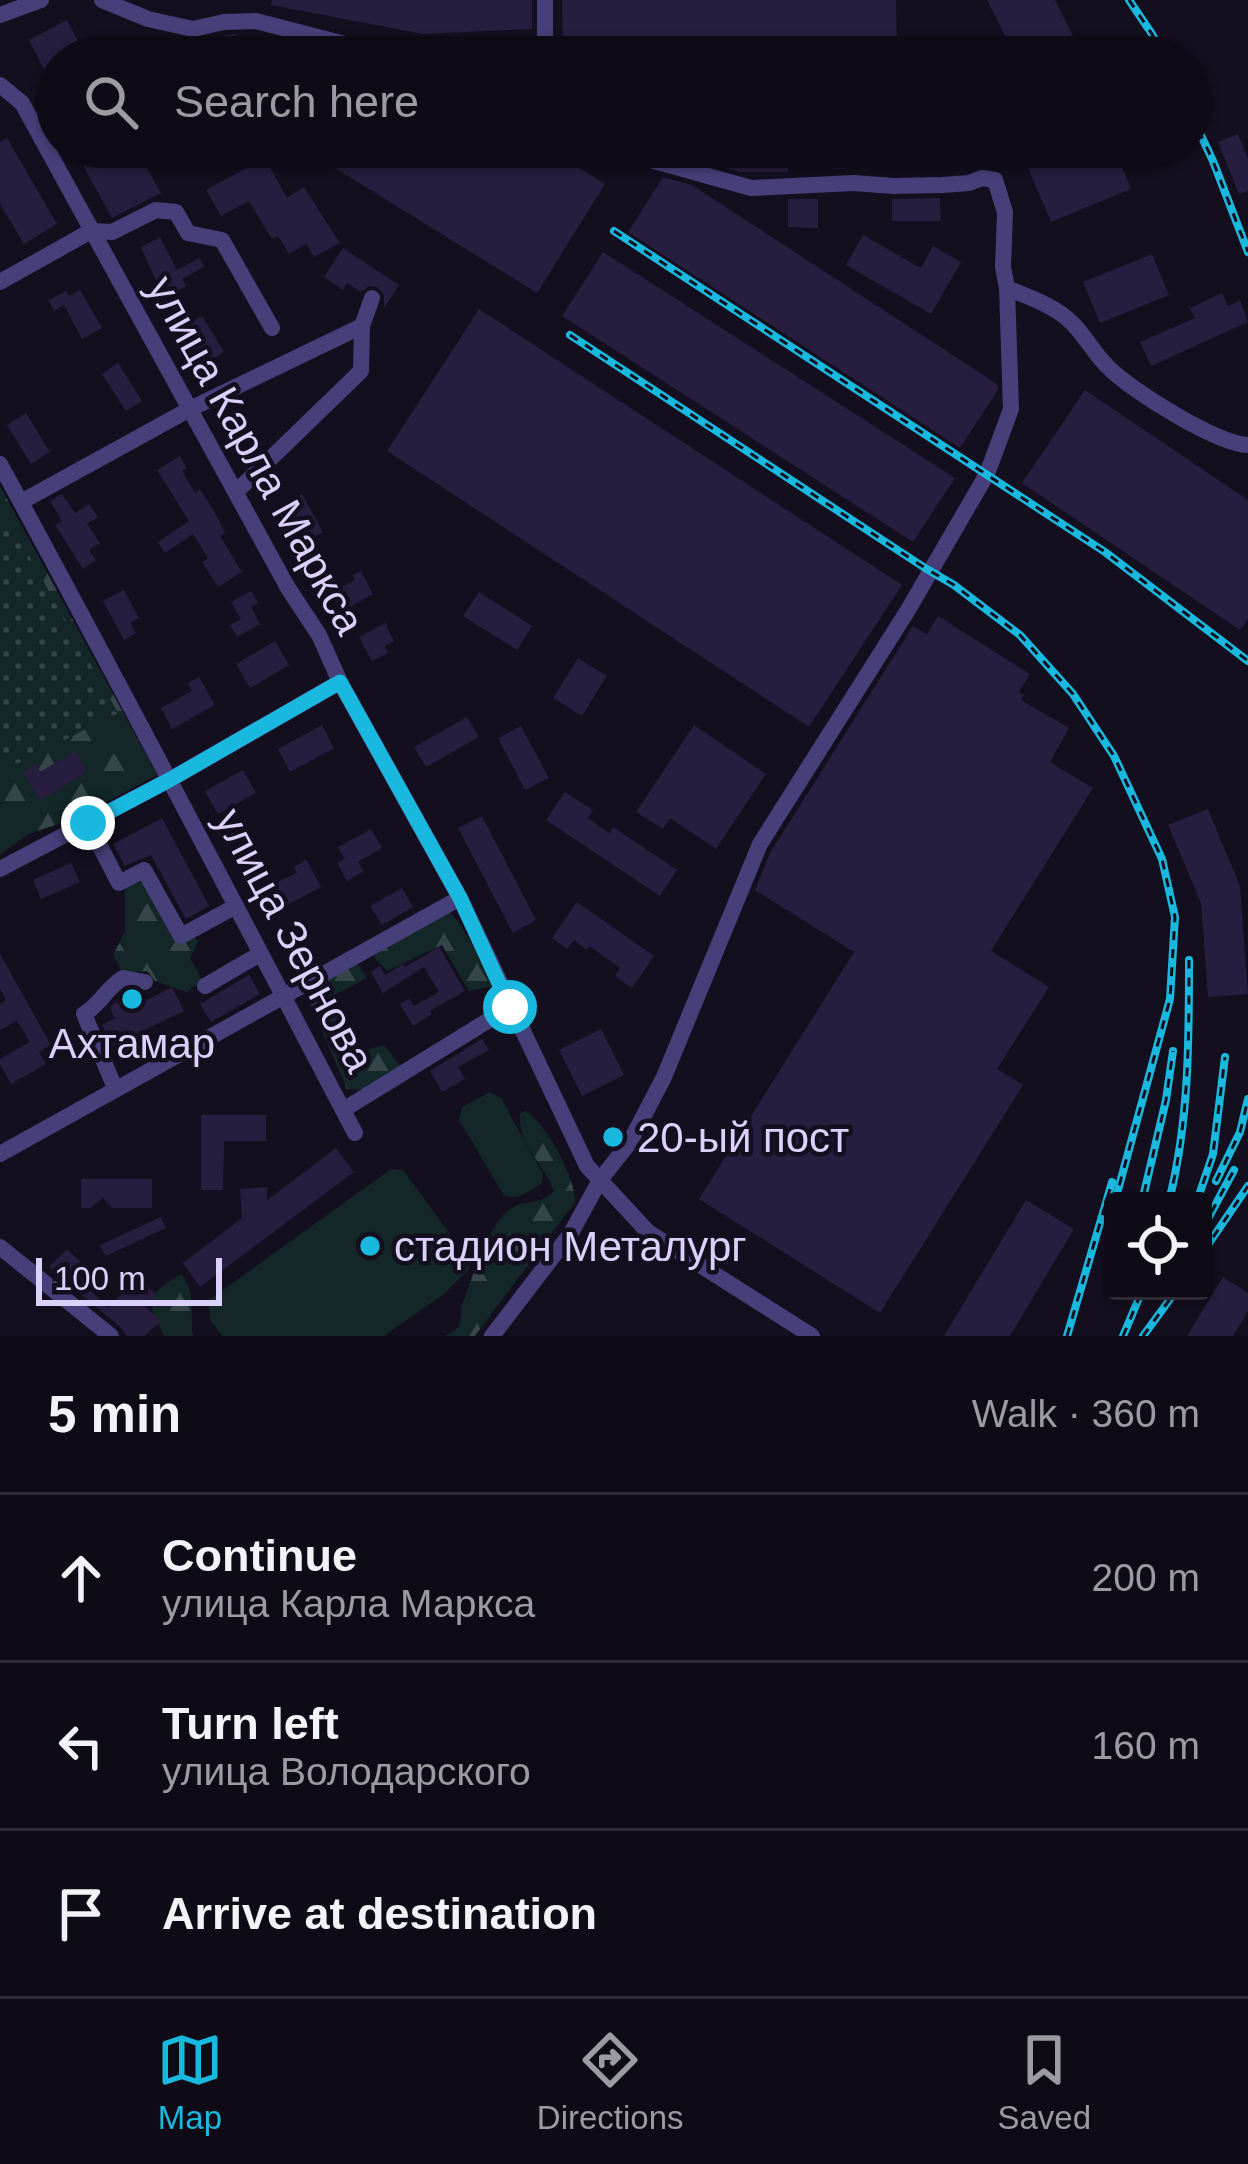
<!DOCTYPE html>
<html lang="en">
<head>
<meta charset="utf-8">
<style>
	:root { --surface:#0e0b17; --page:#171420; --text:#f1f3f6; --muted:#9b9ba1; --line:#2e2b36; --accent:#19b9df }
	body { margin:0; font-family:Arial,sans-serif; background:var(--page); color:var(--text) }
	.controls { position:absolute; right:36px; bottom:36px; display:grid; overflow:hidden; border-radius:12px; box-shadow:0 3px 9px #0004 }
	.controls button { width:108px; height:108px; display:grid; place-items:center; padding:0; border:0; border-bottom:3px solid var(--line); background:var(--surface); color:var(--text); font:60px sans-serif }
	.scale { position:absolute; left:36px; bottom:30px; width:186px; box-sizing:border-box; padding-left:12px; border:6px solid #dad2fa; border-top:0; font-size:33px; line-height:42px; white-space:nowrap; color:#dad2fa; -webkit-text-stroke:9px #130f1f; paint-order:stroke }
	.stop { position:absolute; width:36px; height:36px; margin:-27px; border:9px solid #19b9df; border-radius:50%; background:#fff }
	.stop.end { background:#19b9df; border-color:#fff; box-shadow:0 3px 12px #0008 }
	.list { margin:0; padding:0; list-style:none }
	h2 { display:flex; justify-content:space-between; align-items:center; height:156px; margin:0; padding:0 48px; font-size:51px }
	h2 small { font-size:39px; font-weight:400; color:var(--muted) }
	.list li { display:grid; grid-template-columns:78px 1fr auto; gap:36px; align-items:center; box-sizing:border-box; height:168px; padding:0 48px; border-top:3px solid var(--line) }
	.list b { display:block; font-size:45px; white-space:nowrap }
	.list p { margin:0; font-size:39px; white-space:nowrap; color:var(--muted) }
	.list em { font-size:39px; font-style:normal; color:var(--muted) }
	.icon { flex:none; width:66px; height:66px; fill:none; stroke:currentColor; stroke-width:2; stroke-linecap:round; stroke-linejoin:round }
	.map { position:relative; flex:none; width:1248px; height:1336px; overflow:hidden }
	.search { position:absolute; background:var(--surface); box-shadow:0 3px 9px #0004; left:36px; right:36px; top:36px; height:132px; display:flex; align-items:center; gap:30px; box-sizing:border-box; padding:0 42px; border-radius:66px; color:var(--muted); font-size:45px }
	.sheet { height:660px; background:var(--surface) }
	nav { display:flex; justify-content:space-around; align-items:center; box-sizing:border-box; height:168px; border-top:3px solid var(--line); background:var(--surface); font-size:33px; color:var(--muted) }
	nav a { display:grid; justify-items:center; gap:6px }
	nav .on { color:var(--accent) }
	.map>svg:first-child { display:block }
	.forest { fill:url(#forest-firs) }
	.park { fill:url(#park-dots) }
	.pitch { fill:#132728 }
	.building { fill:#271d3e }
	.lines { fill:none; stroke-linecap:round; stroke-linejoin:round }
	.minor { stroke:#473f79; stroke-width:16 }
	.rail-casing { stroke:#19b9df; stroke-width:8 }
	.rail { stroke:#130f1f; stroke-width:3; stroke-dasharray:9; stroke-linecap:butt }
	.route { stroke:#19b9df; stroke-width:15 }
	.poi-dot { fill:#19b9df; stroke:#130f1f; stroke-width:4.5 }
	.labels { text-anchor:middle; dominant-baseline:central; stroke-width:9; stroke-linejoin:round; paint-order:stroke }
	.street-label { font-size:42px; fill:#dad2fa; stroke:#130f1f }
	.poi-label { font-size:42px; fill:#dad2fa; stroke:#130f1f; text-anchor:start }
</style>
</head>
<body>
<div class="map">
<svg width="1248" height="1336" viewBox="0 0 1248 1336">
	<defs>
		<pattern id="forest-firs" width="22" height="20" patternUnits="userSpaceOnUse" patternTransform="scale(3)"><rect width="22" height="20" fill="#132728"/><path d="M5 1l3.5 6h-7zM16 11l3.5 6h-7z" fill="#354548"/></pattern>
		<pattern id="park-dots" width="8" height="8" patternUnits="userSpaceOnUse" patternTransform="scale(3)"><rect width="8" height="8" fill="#132728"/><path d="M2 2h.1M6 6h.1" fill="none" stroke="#354548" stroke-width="1.8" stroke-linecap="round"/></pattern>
	</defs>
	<rect width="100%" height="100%" fill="#130f1f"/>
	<g class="forest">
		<path d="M 0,486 L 157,775 L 74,819 L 28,834 L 0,855 Z"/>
		<path d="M 143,876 L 198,941 L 190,958 L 202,980 L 187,992 L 155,981 L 147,971 L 123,974 L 113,955 L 125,932 L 125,887 Z"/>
		<path d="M 447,910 L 457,920 L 497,985 L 469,991 L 442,945 L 387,971 L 371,954 Z"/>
		<path d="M 354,959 L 367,978 L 332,996 L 363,1051 L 384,1045 L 401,1067 L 367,1090 L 347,1089 L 305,991 Z"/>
		<path d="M 526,1111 C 546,1124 576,1178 575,1202 L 475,1336 L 444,1336 C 460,1331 462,1322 461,1307 C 473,1278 486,1228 510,1209 C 525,1198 539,1207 554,1191 C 545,1164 517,1145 520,1113 Z"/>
		<path d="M 181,1274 C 196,1291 190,1314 193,1336 L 164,1336 C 145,1298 146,1296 181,1274 Z"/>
	</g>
	<path class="park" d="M 0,505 L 118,713 L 0,772 Z"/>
	<g class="pitch">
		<path d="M 490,1092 L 501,1098 L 543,1174 L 541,1184 C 529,1191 516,1203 503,1194 L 459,1120 L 462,1107 Z"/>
		<path d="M 391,1169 L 403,1170 L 467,1257 L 469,1269 L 444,1294 L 384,1336 L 222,1336 L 210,1320 L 209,1300 Z"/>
	</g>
	<g class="building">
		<path d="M 272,0 L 532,0 L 532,29 L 423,34 L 271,5 Z"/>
		<path d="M 562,0 L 896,0 L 897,57 L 563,57 Z"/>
		<path d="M 987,0 L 1055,0 L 1077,44 L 1051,57 L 1016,57 Z"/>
		<path d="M 67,20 L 86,57 L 57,57 L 57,95 L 29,40 Z"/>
		<path d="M 234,34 L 264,53 L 273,39 L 290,43 L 313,57 L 203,57 L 215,37 Z"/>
		<path d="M 1238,134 L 1248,159 L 1248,191 L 1239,194 L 1218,142 Z"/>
		<path d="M 7,138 L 57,224 L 24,244 L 0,204 L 0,142 Z"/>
		<path d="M 73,147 L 135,147 L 161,193 L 112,218 Z"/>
		<path d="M 301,147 L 546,147 L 605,184 L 537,293 Z"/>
		<path d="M 726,147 L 788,147 L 788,172 L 740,172 L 726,168 Z"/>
		<path d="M 812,147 L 848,147 L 846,169 L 811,167 Z"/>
		<path d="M 1019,147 L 1114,147 L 1131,189 L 1051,222 Z"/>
		<path d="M 265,158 L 287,198 L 304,187 L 340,243 L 314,257 L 306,244 L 289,254 L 278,236 L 272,239 L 249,201 L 221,216 L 206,190 Z"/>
		<path d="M 663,177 L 692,185 L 997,384 L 998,390 L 960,448 L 628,232 Z"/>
		<path d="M 940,198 L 941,221 L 892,221 L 892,199 Z"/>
		<path d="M 788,199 L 818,199 L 818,228 L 788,227 Z"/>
		<path d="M 863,235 L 921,268 L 933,246 L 961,262 L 931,314 L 846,265 Z"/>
		<path d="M 160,237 L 177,270 L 199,258 L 204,267 L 182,279 L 186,286 L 168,296 L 161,283 L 158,285 L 141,247 Z"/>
		<path d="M 343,248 L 399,285 L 384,308 L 384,295 L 377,287 L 369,286 L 361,292 L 347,283 L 343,290 L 324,277 Z"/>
		<path d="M 603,252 L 955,478 L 913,542 L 562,316 Z"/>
		<path d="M 1152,254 L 1169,295 L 1100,323 L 1083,282 Z"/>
		<path d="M 80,290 L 102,328 L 82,339 L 64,305 L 54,311 L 49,300 L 66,291 L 69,296 Z"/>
		<path d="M 1222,293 L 1228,306 L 1240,300 L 1248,322 L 1151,366 L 1140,342 L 1195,318 L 1190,308 Z"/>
		<path d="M 479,309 L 902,585 L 809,727 L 387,451 Z"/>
		<path d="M 202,316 L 224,352 L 208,362 L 203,352 L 199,354 L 189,339 L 192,337 L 186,326 Z"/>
		<path d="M 118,363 L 142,401 L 126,411 L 102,374 Z"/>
		<path d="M 1085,390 L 1248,500 L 1248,619 L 1240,630 L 1022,483 Z"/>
		<path d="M 26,413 L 50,452 L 31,464 L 7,425 Z"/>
		<path d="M 180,456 L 187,468 L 182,471 L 195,493 L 200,489 L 215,513 L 225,533 L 220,536 L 242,572 L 218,587 L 202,562 L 208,558 L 193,534 L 165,553 L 158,542 L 189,521 L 157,470 Z"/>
		<path d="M 62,494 L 75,513 L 89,504 L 98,517 L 87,524 L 100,543 L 89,550 L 96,560 L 83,569 L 55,525 L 62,521 L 50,501 Z"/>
		<path d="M 302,494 L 323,532 L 305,542 L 284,504 Z"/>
		<path d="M 361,571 L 373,594 L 341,612 L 331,593 L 355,580 L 352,575 Z"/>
		<path d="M 124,590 L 139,618 L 130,623 L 136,633 L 124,640 L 103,601 Z"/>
		<path d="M 251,591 L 258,603 L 251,607 L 260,624 L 237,637 L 230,625 L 241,619 L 231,602 Z"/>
		<path d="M 479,592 L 532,626 L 517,650 L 463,616 Z"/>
		<path d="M 938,616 L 1030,674 L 1019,692 L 1024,695 L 1021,700 L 1069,728 L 1050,762 L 1093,788 L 991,951 L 1049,987 L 997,1069 L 1023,1085 L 880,1313 L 699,1199 L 854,952 L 755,890 L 770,853 L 913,626 L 927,634 Z"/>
		<path d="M 385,623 L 394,641 L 385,646 L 388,653 L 372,661 L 359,637 Z"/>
		<path d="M 275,641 L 289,665 L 250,688 L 236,664 Z"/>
		<path d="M 578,658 L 607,676 L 582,716 L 553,698 Z"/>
		<path d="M 199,677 L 215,705 L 172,729 L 161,708 L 192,691 L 188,683 Z"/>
		<path d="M 467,717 L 479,737 L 426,767 L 414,747 Z"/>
		<path d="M 322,725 L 334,748 L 290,772 L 278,749 Z"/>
		<path d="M 694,725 L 766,774 L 716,849 L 670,818 L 663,829 L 636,812 Z"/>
		<path d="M 521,726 L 549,778 L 525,790 L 498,738 Z"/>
		<path d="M 75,751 L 87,772 L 40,800 L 23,772 L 36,764 L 40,772 Z"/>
		<path d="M 243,770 L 256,793 L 218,814 L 205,791 Z"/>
		<path d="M 565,792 L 593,810 L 588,818 L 609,833 L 613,827 L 677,870 L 660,896 L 546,820 Z"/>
		<path d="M 1208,809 L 1240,886 L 1248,994 L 1208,997 L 1201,903 L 1168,825 Z"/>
		<path d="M 482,816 L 536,920 L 513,933 L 458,828 Z"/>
		<path d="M 162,818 L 209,906 L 186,919 L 151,855 L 125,866 L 113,844 Z"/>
		<path d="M 371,829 L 382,848 L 358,862 L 364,871 L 347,881 L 337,863 L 345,859 L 338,847 Z"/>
		<path d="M 306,859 L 321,887 L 280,909 L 268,886 L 297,873 L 294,867 Z"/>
		<path d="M 71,863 L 80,882 L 41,899 L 33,880 Z"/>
		<path d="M 402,888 L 413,907 L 382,925 L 370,906 Z"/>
		<path d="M 577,902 L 654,956 L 632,988 L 615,976 L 620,968 L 589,946 L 587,950 L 574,940 L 567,949 L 552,938 Z"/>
		<path d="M 439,947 L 465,991 L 430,1011 L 432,1014 L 413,1026 L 400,1004 L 409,999 L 414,1006 L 439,992 L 424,967 L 383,993 L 371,972 L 380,966 L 385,975 L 403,964 L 405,967 Z"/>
		<path d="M 0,954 L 51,1045 L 39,1052 L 46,1064 L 11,1084 L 0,1064 L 0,1059 L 30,1042 L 17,1021 L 0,1030 L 0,1004 L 6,1000 L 0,989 Z"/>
		<path d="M 249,975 L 260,994 L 211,1022 L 200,1004 Z"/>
		<path d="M 172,987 L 184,1011 L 111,1046 L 102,1025 L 115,1018 L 110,1008 L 113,1004 L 136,993 L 145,995 L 147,1000 Z"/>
		<path d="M 601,1029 L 624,1075 L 582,1096 L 559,1050 Z"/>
		<path d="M 482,1039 L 489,1050 L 458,1067 L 465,1079 L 442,1092 L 430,1071 Z"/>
		<path d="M 201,1115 L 266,1115 L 266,1141 L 224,1141 L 223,1190 L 201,1190 Z"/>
		<path d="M 336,1148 L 354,1172 L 200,1287 L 183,1263 L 242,1218 L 240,1189 L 267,1187 L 267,1200 Z"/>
		<path d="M 81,1179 L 152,1179 L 152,1208 L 112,1208 L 103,1198 L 90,1208 L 81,1208 Z"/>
		<path d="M 1026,1200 L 1074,1229 L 1010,1336 L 944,1336 Z"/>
		<path d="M 161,1217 L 166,1228 L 106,1256 L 100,1245 Z"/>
		<path d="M 67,1249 L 96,1277 L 87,1287 L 108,1308 L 139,1277 L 156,1295 L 145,1306 L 161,1321 L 144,1336 L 127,1336 L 119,1326 L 49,1267 Z"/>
		<path d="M 1223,1277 L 1248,1293 L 1248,1311 L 1233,1336 L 1187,1336 Z"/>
	</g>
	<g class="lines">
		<g class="minor">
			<path d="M 102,0 L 148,19 L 193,29 L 224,22 L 256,21 L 395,57"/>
			<path d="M 0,15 L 41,0"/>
			<path d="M 545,57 L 545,0"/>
			<path d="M 0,85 L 22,103 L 288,588 L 319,635 L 340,682 L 460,898 L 587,1166 L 648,1232 L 812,1336"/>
			<path d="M 620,147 L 640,157 L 751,188 L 854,183 L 893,186 L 943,185 L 969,183 L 982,178 L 995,180 L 1005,212 L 1003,267 L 1007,288 C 1028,297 1056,306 1073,324 C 1086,337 1095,355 1109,368 C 1132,391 1217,444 1248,445"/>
			<path d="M 91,231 L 112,232 L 156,210 L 176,212 L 188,233 L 222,240 L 272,328"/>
			<path d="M 0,282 L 91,231"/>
			<path d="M 0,464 C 121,685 238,910 355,1133"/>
			<path d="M 237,491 L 361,371 L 362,326"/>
			<path d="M 21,502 L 190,409 L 362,326 L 372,298"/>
			<path d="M 88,823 L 119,883 L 144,870 L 181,936 L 236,906"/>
			<path d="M 0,869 L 171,779 L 340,682"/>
			<path d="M 205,986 L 260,954"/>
			<path d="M 115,1088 L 84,1014 C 102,1003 105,989 123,978 L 145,982"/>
			<path d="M 343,1110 L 510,1007"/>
			<path d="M 0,1154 L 460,898"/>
			<path d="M 0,1247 L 111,1336"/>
			<path d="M 492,1336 L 571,1233 L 600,1180 L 630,1142 L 664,1077 L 760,844 L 908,610 L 987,474 L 1011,409 L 1007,288"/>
		</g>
		<g class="rail-casing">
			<g id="rail">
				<path d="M 1129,0 L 1152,34 L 1164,57"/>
				<path d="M 1191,114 L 1213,161 L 1248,252"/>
				<path d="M 614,231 L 1105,552 L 1248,661"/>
				<path d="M 570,335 L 925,568 L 954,585 L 1020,635 L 1073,694 L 1114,756 L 1162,859 L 1175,917 L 1170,999 L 1115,1201"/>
				<path d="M 1216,1181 L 1240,1132 L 1248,1099"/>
				<path d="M 1144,1193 L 1166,1100 L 1173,1051"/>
				<path d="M 1169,1201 C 1189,1122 1189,1041 1189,960"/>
				<path d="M 1197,1201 L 1213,1154 L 1225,1057"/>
				<path d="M 1203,1228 L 1234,1170"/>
				<path d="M 1203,1252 L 1248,1186"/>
				<path d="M 1067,1336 L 1112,1182"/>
				<path d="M 1123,1336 L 1142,1291"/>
				<path d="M 1143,1336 L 1176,1291"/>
			</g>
		</g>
		<use href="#rail" class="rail"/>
	</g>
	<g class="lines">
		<path class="route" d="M 88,823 L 171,779 L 340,682 L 460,898 L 510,1007"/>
	</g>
	<g class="poi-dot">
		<circle cx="132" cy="999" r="12"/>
		<circle cx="613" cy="1137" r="12"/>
		<circle cx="370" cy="1246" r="12"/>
	</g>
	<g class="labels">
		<g class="street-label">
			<text transform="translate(256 455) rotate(61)">улица Карла Маркса</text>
			<text transform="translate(295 940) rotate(62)">улица Зернова</text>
		</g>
		<g class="poi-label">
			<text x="132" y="1043" text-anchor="middle">Ахтамар</text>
			<text x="637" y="1137">20-ый пост</text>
			<text x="394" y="1246">стадион Металург</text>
		</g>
	</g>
</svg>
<div class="controls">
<button><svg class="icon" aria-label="locate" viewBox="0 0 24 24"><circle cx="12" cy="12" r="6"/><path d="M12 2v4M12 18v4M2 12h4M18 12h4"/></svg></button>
</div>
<div class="scale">100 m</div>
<div class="stop" style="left:510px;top:1007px"></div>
<div class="stop end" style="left:88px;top:823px"></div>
<div class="search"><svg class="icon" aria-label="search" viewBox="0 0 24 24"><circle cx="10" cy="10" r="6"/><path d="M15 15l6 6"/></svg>Search here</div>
</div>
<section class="sheet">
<h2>5 min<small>Walk · 360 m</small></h2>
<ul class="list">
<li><svg class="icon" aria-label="ahead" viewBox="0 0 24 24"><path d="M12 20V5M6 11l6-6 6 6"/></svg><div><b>Continue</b><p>улица Карла Маркса</p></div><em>200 m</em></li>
<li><svg class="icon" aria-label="left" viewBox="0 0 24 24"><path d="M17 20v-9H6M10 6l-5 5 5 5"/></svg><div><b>Turn left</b><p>улица Володарского</p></div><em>160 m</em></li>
<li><svg class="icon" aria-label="arrive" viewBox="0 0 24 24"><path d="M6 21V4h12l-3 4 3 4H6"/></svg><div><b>Arrive at destination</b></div></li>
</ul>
</section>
<nav>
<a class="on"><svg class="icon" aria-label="map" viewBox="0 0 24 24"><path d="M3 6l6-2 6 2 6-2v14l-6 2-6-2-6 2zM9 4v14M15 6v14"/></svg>Map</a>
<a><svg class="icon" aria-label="directions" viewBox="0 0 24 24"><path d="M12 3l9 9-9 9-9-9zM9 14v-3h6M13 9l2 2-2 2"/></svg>Directions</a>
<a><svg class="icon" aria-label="saved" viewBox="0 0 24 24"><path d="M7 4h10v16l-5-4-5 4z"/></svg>Saved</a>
</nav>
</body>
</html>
